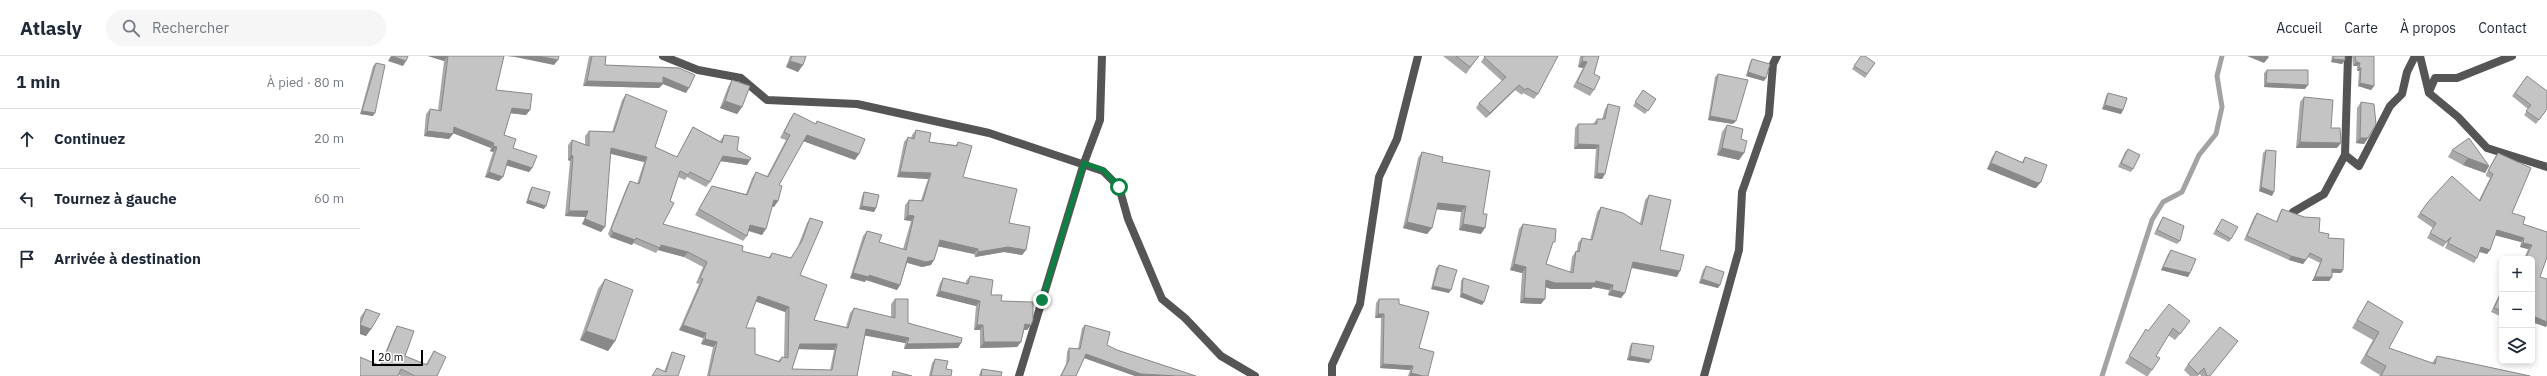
<!DOCTYPE html>
<html lang="fr">
<head>
<meta charset="utf-8">
<style>
	:root { --surface:#fff; --page:#f6f6f7; --text:#1f2937; --muted:#747a83; --line:#e0e1e3 }
	body { margin:0; font-family:"IBM Plex Sans",sans-serif; background:var(--page); color:var(--text) }
	.controls { position:absolute; right:12px; bottom:12px; display:grid; overflow:hidden; border-radius:6px; box-shadow:0 2px 6px #0003 }
	.controls button { width:36px; height:36px; display:grid; place-items:center; padding:0; border:0; border-bottom:1px solid var(--line); background:var(--surface); color:var(--text); font:20px sans-serif }
	.scale { position:absolute; left:12px; bottom:10px; width:51px; box-sizing:border-box; padding-left:4px; border:2px solid #000; border-top:0; font-size:11px; line-height:14px; white-space:nowrap; color:#000; -webkit-text-stroke:3px #fff; paint-order:stroke }
	.stop { position:absolute; width:12px; height:12px; margin:-9px; border:3px solid #0b8043; border-radius:50%; background:#fff }
	.stop.end { background:#0b8043; border-color:#fff; box-shadow:0 1px 4px #0008 }
	.list { margin:0; padding:0; list-style:none }
	h2 { display:flex; justify-content:space-between; align-items:center; height:52px; margin:0; padding:0 16px; font-size:17px }
	h2 small { font-size:13px; font-weight:400; color:var(--muted) }
	.list li { display:grid; grid-template-columns:26px 1fr auto; gap:12px; align-items:center; box-sizing:border-box; height:60px; padding:0 16px; border-top:1px solid var(--line) }
	.list b { display:block; font-size:15px; white-space:nowrap }
	.list em { font-size:13px; font-style:normal; color:var(--muted) }
	.icon { flex:none; width:22px; height:22px; fill:none; stroke:currentColor; stroke-width:2; stroke-linecap:round; stroke-linejoin:round }
	.map { position:relative; flex:none; width:2187px; height:320px; overflow:hidden }
	header { display:flex; align-items:center; gap:24px; box-sizing:border-box; height:56px; padding:0 20px; background:var(--surface); border-bottom:1px solid var(--line) }
	header strong { font-size:19px }
	nav { display:flex; gap:22px; margin-inline-start:auto; font-size:14px }
	.search { width:280px; height:36px; background:var(--page); display:flex; align-items:center; gap:10px; box-sizing:border-box; padding:0 14px; border-radius:22px; color:var(--muted); font-size:15px }
	main { display:flex }
	aside { flex:1; background:var(--surface) }
	.map>svg:first-child { display:block }
	.lines { fill:none; stroke-linecap:round; stroke-linejoin:round }
	.stream { stroke:#a3a3a3; stroke-width:5 }
	.street { stroke:#555; stroke-width:8 }
	.wall { fill:#a9a9a9; fill-rule:evenodd }
	.shaded-wall { fill:#898989 }
	.building { fill:#c4c4c4; stroke:#898989; fill-rule:evenodd }
	.route { stroke:#0b8043; stroke-width:5 }
</style>
</head>
<body>
<header>
<strong>Atlasly</strong>
<div class="search"><svg class="icon" aria-label="search" viewBox="0 0 24 24"><circle cx="10" cy="10" r="6"/><path d="M15 15l6 6"/></svg>Rechercher</div>
<nav><a>Accueil</a><a>Carte</a><a>À propos</a><a>Contact</a></nav>
</header>
<main>
<aside>
<h2>1 min<small>À pied · 80 m</small></h2>
<ul class="list">
<li><svg class="icon" aria-label="ahead" viewBox="0 0 24 24"><path d="M12 20V5M6 11l6-6 6 6"/></svg><div><b>Continuez</b></div><em>20 m</em></li>
<li><svg class="icon" aria-label="left" viewBox="0 0 24 24"><path d="M17 20v-9H6M10 6l-5 5 5 5"/></svg><div><b>Tournez à gauche</b></div><em>60 m</em></li>
<li><svg class="icon" aria-label="arrive" viewBox="0 0 24 24"><path d="M6 21V4h12l-3 4 3 4H6"/></svg><div><b>Arrivée à destination</b></div></li>
</ul>
</aside>
<div class="map">
<svg width="2187" height="320" viewBox="0 0 2187 320">
	<rect width="100%" height="100%" fill="#fff"/>
	<g class="lines">
		<path class="stream" d="M 1742,320 L 1792,164 L 1803,146 L 1822,136 L 1839,99 L 1856,78 L 1862,51 L 1857,20 L 1862,0"/>
		<g class="street">
			<path d="M 303,0 L 338,14 L 381,22 L 407,44 L 497,48 L 629,77 L 743,115 L 759,131 L 768,163 L 802,243 L 825,262 L 861,300 L 895,320"/>
			<path d="M 2060,0 L 2069,37 L 2098,61 L 2127,92 L 2187,111"/>
			<path d="M 2069,36 L 2075,22 L 2097,22 L 2152,0"/>
			<path d="M 1985,99 L 1999,110 L 2030,50 L 2042,38 L 2047,16 L 2055,0"/>
			<path d="M 1933,156 L 1964,138 L 1985,99 L 1988,0"/>
			<path d="M 659,320 L 724,107 L 740,64 L 742,0"/>
			<path d="M 972,320 L 972,309 L 1000,248 L 1019,121 L 1037,83 L 1058,0"/>
			<path d="M 1344,320 L 1379,194 L 1382,136 L 1409,59 L 1413,8 L 1417,0"/>
		</g>
	</g>
	<g class="wall">
		<path d="M 68,0 L 144,0 L 136,34 L 170,54 L 166,59 L 150,57 L 144,79 L 153,92 L 172,112 L 169,116 L 147,109 L 139,125 L 125,121 L 133,96 L 130,95 L 131,92 L 93,77 L 89,83 L 64,80 L 66,58 L 70,53 L 78,54 L 84,5 Z"/>
		<path d="M 229,0 L 246,0 L 245,9 L 319,12 L 326,37 L 303,28 L 299,32 L 223,30 Z"/>
		<path d="M 430,0 L 446,0 L 438,16 L 426,11 Z"/>
		<path d="M 1083,0 L 1119,0 L 1106,18 Z"/>
		<path d="M 1125,0 L 1178,38 L 1174,43 L 1163,37 L 1162,39 L 1155,34 L 1126,62 L 1116,52 L 1119,47 L 1142,25 L 1121,6 Z"/>
		<path d="M 1220,0 L 1239,0 L 1234,18 L 1234,34 L 1230,40 L 1213,31 L 1223,12 L 1218,11 Z"/>
		<path d="M 1501,0 L 1515,7 L 1505,22 L 1492,13 Z"/>
		<path d="M 1972,0 L 1985,0 L 1985,4 L 1982,8 L 1971,6 Z"/>
		<path d="M 1992,0 L 2014,0 L 2014,30 L 2011,34 L 1998,30 L 1999,15 L 1997,15 L 1997,10 L 1993,10 Z"/>
		<path d="M 1392,3 L 1406,22 L 1404,25 L 1386,20 L 1390,6 Z"/>
		<path d="M 16,7 L 13,60 L 0,58 L 13,10 Z"/>
		<path d="M 1907,14 L 1945,33 L 1904,31 L 1904,17 Z"/>
		<path d="M 1358,18 L 1373,68 L 1348,64 L 1355,21 Z"/>
		<path d="M 2167,20 L 2187,53 L 2176,68 L 2164,59 L 2168,53 L 2152,40 Z"/>
		<path d="M 372,24 L 382,51 L 377,58 L 360,52 L 368,31 Z"/>
		<path d="M 1283,34 L 1296,43 L 1285,58 L 1273,50 Z"/>
		<path d="M 1748,37 L 1763,54 L 1761,58 L 1742,53 L 1746,40 Z"/>
		<path d="M 266,38 L 295,91 L 317,101 L 330,76 L 333,71 L 360,85 L 364,79 L 377,94 L 390,104 L 387,109 L 361,105 L 350,126 L 346,131 L 327,121 L 325,124 L 318,121 L 303,168 L 382,195 L 408,202 L 412,197 L 431,202 L 438,190 L 447,167 L 450,162 L 440,219 L 454,264 L 486,271 L 490,257 L 494,252 L 531,262 L 531,248 L 535,243 L 548,267 L 601,287 L 598,292 L 544,293 L 545,287 L 505,279 L 497,320 L 347,320 L 353,291 L 341,288 L 343,282 L 319,274 L 339,228 L 336,227 L 343,211 L 324,201 L 298,194 L 296,197 L 273,187 L 272,189 L 250,181 L 248,178 L 267,130 L 270,125 L 277,128 L 284,106 L 251,98 L 241,176 L 222,168 L 225,161 L 205,160 L 210,105 L 208,104 L 208,89 L 212,84 L 225,89 L 225,80 L 229,75 L 252,76 L 262,44 ZM 396,245 L 425,256 L 424,301 L 422,301 L 418,305 L 395,298 L 386,272 ZM 438,293 L 474,294 L 470,314 L 432,313 Z"/>
		<path d="M 1944,41 L 1971,72 L 1977,92 L 1936,92 L 1940,46 Z"/>
		<path d="M 2001,46 L 2008,82 L 2004,88 L 1996,87 L 1997,52 Z"/>
		<path d="M 1248,48 L 1245,118 L 1242,123 L 1234,122 L 1236,93 L 1214,93 L 1215,72 L 1218,68 L 1233,68 L 1237,63 L 1242,63 L 1245,53 Z"/>
		<path d="M 434,57 L 455,68 L 457,65 L 495,104 L 443,85 L 419,129 L 418,145 L 414,151 L 412,150 L 402,179 L 388,175 L 387,180 L 383,185 L 335,159 L 348,136 L 352,130 L 386,138 L 392,122 L 396,116 L 407,120 L 426,84 L 420,82 L 430,63 Z"/>
		<path d="M 1367,69 L 1381,83 L 1384,97 L 1379,104 L 1357,99 L 1362,76 Z"/>
		<path d="M 556,74 L 569,86 L 596,89 L 598,86 L 603,121 L 649,167 L 666,194 L 662,199 L 644,196 L 615,201 L 614,198 L 578,190 L 571,209 L 562,211 L 547,207 L 540,229 L 537,234 L 506,224 L 505,226 L 490,222 L 503,180 L 507,175 L 519,186 L 543,193 L 551,165 L 544,164 L 545,149 L 549,144 L 561,144 L 568,123 L 537,121 L 544,86 L 548,81 L 551,82 L 552,79 Z"/>
		<path d="M 1768,93 L 1773,113 L 1771,116 L 1758,111 L 1765,96 Z"/>
		<path d="M 1906,94 L 1912,140 L 1899,135 L 1903,97 Z"/>
		<path d="M 2092,94 L 2129,110 L 2125,117 L 2103,109 L 2088,101 Z"/>
		<path d="M 1636,95 L 1662,106 L 1665,101 L 1681,126 L 1676,132 L 1674,132 L 1627,113 L 1632,101 Z"/>
		<path d="M 1062,96 L 1082,106 L 1123,158 L 1121,178 L 1099,174 L 1101,156 L 1076,153 L 1072,172 L 1067,178 L 1043,172 L 1058,102 Z"/>
		<path d="M 2138,97 L 2152,157 L 2163,168 L 2187,176 L 2180,221 L 2186,271 L 2172,266 L 2172,203 L 2164,203 L 2168,193 L 2160,191 L 2161,186 L 2135,179 L 2130,194 L 2127,198 L 2119,196 L 2117,202 L 2114,207 L 2085,192 L 2088,185 L 2083,191 L 2067,182 L 2073,172 L 2057,161 L 2068,146 L 2119,144 L 2130,122 L 2126,120 L 2126,118 L 2135,101 Z"/>
		<path d="M 172,131 L 184,153 L 166,147 L 170,134 Z"/>
		<path d="M 504,136 L 516,152 L 514,156 L 499,153 L 502,140 Z"/>
		<path d="M 1289,139 L 1300,194 L 1317,221 L 1271,212 L 1261,242 L 1248,239 L 1249,234 L 1233,231 L 1231,233 L 1191,233 L 1185,231 L 1181,248 L 1160,247 L 1162,217 L 1150,214 L 1159,173 L 1163,168 L 1191,192 L 1186,208 L 1210,216 L 1212,201 L 1216,195 L 1217,195 L 1218,187 L 1222,182 L 1230,184 L 1237,156 L 1241,151 L 1280,167 L 1285,144 Z"/>
		<path d="M 1922,153 L 1959,176 L 1968,182 L 1983,214 L 1981,217 L 1972,217 L 1972,221 L 1969,225 L 1952,225 L 1960,207 L 1948,201 L 1943,208 L 1929,204 L 1884,184 L 1894,161 L 1897,157 L 1916,166 L 1920,156 Z"/>
		<path d="M 1803,161 L 1820,185 L 1817,188 L 1794,178 L 1801,164 Z"/>
		<path d="M 1862,163 L 1871,183 L 1869,186 L 1853,178 Z"/>
		<path d="M 1811,194 L 1830,217 L 1828,221 L 1801,214 L 1808,198 Z"/>
		<path d="M 1079,209 L 1089,237 L 1071,233 L 1076,212 Z"/>
		<path d="M 1346,210 L 1360,229 L 1358,232 L 1339,227 L 1343,214 Z"/>
		<path d="M 610,220 L 631,239 L 641,245 L 671,269 L 667,274 L 664,274 L 661,286 L 657,291 L 620,292 L 620,274 L 614,274 L 616,250 L 576,240 L 580,227 L 583,222 L 606,227 L 606,225 Z"/>
		<path d="M 1103,222 L 1122,249 L 1100,241 L 1101,225 Z"/>
		<path d="M 245,223 L 255,285 L 248,295 L 220,284 L 238,233 Z"/>
		<path d="M 2142,235 L 2142,261 L 2131,256 L 2139,239 Z"/>
		<path d="M 1019,243 L 1039,248 L 1059,292 L 1068,320 L 1048,320 L 1050,314 L 1020,312 L 1021,262 L 1015,262 L 1016,247 Z"/>
		<path d="M 2008,245 L 2029,292 L 2072,307 L 2077,300 L 2170,320 L 2019,320 L 2020,319 L 2000,307 L 2013,284 L 1992,272 L 2003,253 Z"/>
		<path d="M 6,253 L 11,273 L 6,280 L 0,278 L 0,262 L 1,260 Z"/>
		<path d="M 725,269 L 747,289 L 757,294 L 836,320 L 775,320 L 724,302 L 716,320 L 700,320 L 706,308 L 707,296 L 709,292 L 718,293 L 722,272 Z"/>
		<path d="M 37,270 L 45,300 L 66,308 L 74,295 L 77,320 L 41,320 L 20,309 L 34,275 Z"/>
		<path d="M 1826,271 L 1815,284 L 1808,279 L 1796,300 L 1792,314 L 1788,320 L 1786,320 L 1765,307 L 1786,273 L 1788,275 Z"/>
		<path d="M 1878,285 L 1850,320 L 1841,320 L 1840,318 L 1838,320 L 1830,320 L 1824,314 L 1828,308 Z"/>
		<path d="M 1272,287 L 1289,307 L 1267,304 L 1270,290 Z"/>
		<path d="M 312,296 L 318,320 L 292,320 L 297,312 L 304,316 L 310,300 Z"/>
		<path d="M 575,303 L 586,313 L 591,320 L 569,320 L 572,307 Z"/>
		<path d="M 622,313 L 641,320 L 619,320 L 620,316 Z"/>
	</g>
	<g class="shaded-wall">
		<path d="M 31,0 L 46,5 L 43,10 L 28,5 Z"/>
		<path d="M 68,0 L 88,0 L 84,5 Z"/>
		<path d="M 147,0 L 178,0 L 198,4 L 194,9 L 155,1 Z"/>
		<path d="M 1887,0 L 1908,0 L 1909,1 L 1904,7 Z"/>
		<path d="M 1973,3 L 1985,4 L 1982,8 L 1971,6 Z"/>
		<path d="M 430,5 L 443,9 L 438,16 L 426,11 Z"/>
		<path d="M 1222,5 L 1227,6 L 1223,12 L 1218,11 Z"/>
		<path d="M 1996,6 L 2000,7 L 1997,10 L 1993,10 Z"/>
		<path d="M 1999,12 L 2001,12 L 1999,15 L 1997,15 Z"/>
		<path d="M 1388,16 L 1406,22 L 1404,25 L 1386,20 Z"/>
		<path d="M 303,21 L 329,32 L 326,37 L 303,28 L 299,32 L 223,30 L 227,25 Z"/>
		<path d="M 1906,27 L 1948,29 L 1945,33 L 1904,31 Z"/>
		<path d="M 2000,27 L 2014,30 L 2011,34 L 1998,30 Z"/>
		<path d="M 1159,29 L 1155,34 L 1126,62 L 1130,57 Z"/>
		<path d="M 365,45 L 382,51 L 377,58 L 360,52 Z"/>
		<path d="M 1745,49 L 1763,54 L 1761,58 L 1742,53 Z"/>
		<path d="M 152,52 L 170,54 L 166,59 L 149,57 Z"/>
		<path d="M 2,55 L 15,57 L 13,60 L 0,58 Z"/>
		<path d="M 1350,60 L 1376,65 L 1373,68 L 1348,64 Z"/>
		<path d="M 94,71 L 134,87 L 131,92 L 90,76 Z"/>
		<path d="M 67,75 L 93,78 L 89,83 L 64,80 Z"/>
		<path d="M 447,79 L 499,98 L 495,104 L 443,85 Z"/>
		<path d="M 2000,82 L 2008,82 L 2004,88 L 1996,87 Z"/>
		<path d="M 1940,86 L 1981,87 L 1977,92 L 1936,92 Z"/>
		<path d="M 1218,88 L 1239,89 L 1236,93 L 1214,93 Z"/>
		<path d="M 133,90 L 137,91 L 133,96 L 130,95 Z"/>
		<path d="M 251,92 L 287,101 L 284,106 L 248,97 Z"/>
		<path d="M 1362,92 L 1384,97 L 1379,104 L 1357,99 Z"/>
		<path d="M 211,99 L 213,100 L 210,105 L 208,104 Z"/>
		<path d="M 363,100 L 390,104 L 387,109 L 360,105 Z"/>
		<path d="M 2108,102 L 2129,110 L 2125,117 L 2103,109 Z"/>
		<path d="M 148,104 L 172,112 L 169,116 L 145,109 Z"/>
		<path d="M 1631,107 L 1681,126 L 1676,132 L 1674,132 L 1627,113 Z"/>
		<path d="M 129,116 L 143,121 L 139,125 L 125,121 Z"/>
		<path d="M 540,116 L 571,117 L 568,123 L 537,121 Z"/>
		<path d="M 1237,117 L 1245,118 L 1242,123 L 1234,122 Z"/>
		<path d="M 1901,131 L 1914,136 L 1912,140 L 1899,135 Z"/>
		<path d="M 168,144 L 186,150 L 184,153 L 166,147 Z"/>
		<path d="M 414,144 L 418,145 L 414,151 L 410,149 Z"/>
		<path d="M 1078,147 L 1106,150 L 1101,156 L 1074,153 Z"/>
		<path d="M 502,150 L 516,152 L 514,156 L 499,153 Z"/>
		<path d="M 209,155 L 228,155 L 225,161 L 205,160 Z"/>
		<path d="M 548,159 L 554,160 L 551,165 L 544,164 Z"/>
		<path d="M 225,163 L 245,171 L 241,176 L 222,168 Z"/>
		<path d="M 1047,166 L 1072,172 L 1067,178 L 1043,172 Z"/>
		<path d="M 1103,168 L 1125,172 L 1121,178 L 1099,174 Z"/>
		<path d="M 390,169 L 406,173 L 402,179 L 387,174 Z"/>
		<path d="M 2137,174 L 2164,182 L 2161,186 L 2134,179 Z"/>
		<path d="M 253,176 L 275,184 L 272,189 L 250,181 Z"/>
		<path d="M 580,184 L 618,193 L 614,198 L 576,190 Z"/>
		<path d="M 2163,187 L 2172,189 L 2168,193 L 2160,191 Z"/>
		<path d="M 301,189 L 328,196 L 324,201 L 298,194 Z"/>
		<path d="M 648,191 L 666,194 L 662,199 L 644,196 L 615,201 L 618,196 Z"/>
		<path d="M 2121,191 L 2130,194 L 2127,198 L 2118,195 Z"/>
		<path d="M 1931,200 L 1946,204 L 1943,208 L 1929,204 Z"/>
		<path d="M 548,201 L 574,204 L 571,209 L 562,211 L 545,206 Z"/>
		<path d="M 1273,206 L 1320,215 L 1317,221 L 1269,211 Z"/>
		<path d="M 1154,208 L 1166,211 L 1162,217 L 1150,214 Z"/>
		<path d="M 1803,211 L 1830,217 L 1828,221 L 1801,214 Z"/>
		<path d="M 1972,213 L 1983,214 L 1981,217 L 1969,216 Z"/>
		<path d="M 493,217 L 509,219 L 540,229 L 537,234 L 506,224 L 505,226 L 490,222 Z"/>
		<path d="M 1955,221 L 1972,221 L 1969,225 L 1952,225 Z"/>
		<path d="M 1342,223 L 1360,229 L 1358,232 L 1339,227 Z"/>
		<path d="M 1186,224 L 1236,225 L 1253,229 L 1249,234 L 1233,231 L 1231,233 L 1191,233 L 1182,230 Z"/>
		<path d="M 1073,230 L 1091,234 L 1089,237 L 1071,233 Z"/>
		<path d="M 1252,234 L 1265,237 L 1261,242 L 1248,239 Z"/>
		<path d="M 580,235 L 620,245 L 616,250 L 576,240 Z"/>
		<path d="M 1102,237 L 1124,246 L 1122,249 L 1100,241 Z"/>
		<path d="M 398,240 L 429,251 L 425,256 L 394,245 Z"/>
		<path d="M 1164,242 L 1185,243 L 1181,248 L 1160,247 Z"/>
		<path d="M 1018,258 L 1024,258 L 1021,262 L 1015,262 Z"/>
		<path d="M 2173,260 L 2187,266 L 2187,269 L 2186,271 L 2172,266 Z"/>
		<path d="M 665,268 L 671,269 L 667,274 L 661,274 Z"/>
		<path d="M 0,269 L 11,273 L 6,280 L 0,278 Z"/>
		<path d="M 323,269 L 346,277 L 343,282 L 319,274 Z"/>
		<path d="M 617,269 L 623,269 L 620,274 L 614,274 Z"/>
		<path d="M 506,273 L 549,282 L 545,287 L 502,279 Z"/>
		<path d="M 226,275 L 255,285 L 248,295 L 220,284 Z"/>
		<path d="M 345,283 L 357,286 L 353,291 L 341,288 Z"/>
		<path d="M 624,286 L 661,286 L 657,291 L 620,292 Z"/>
		<path d="M 601,287 L 598,292 L 544,293 L 547,288 Z"/>
		<path d="M 440,288 L 477,288 L 474,294 L 436,293 Z"/>
		<path d="M 726,298 L 817,320 L 775,320 L 724,302 Z"/>
		<path d="M 1270,300 L 1291,304 L 1289,307 L 1267,304 Z"/>
		<path d="M 1023,308 L 1053,310 L 1050,314 L 1020,312 Z"/>
		<path d="M 1051,317 L 1063,320 L 1049,320 Z"/>
	</g>
	<g class="building">
		<path d="M 32,0 L 48,0 L 46,5 Z"/>
		<path d="M 86,0 L 144,0 L 136,34 L 172,38 L 170,54 L 152,52 L 144,79 L 156,83 L 153,92 L 177,100 L 172,112 L 148,104 L 143,121 L 129,116 L 137,91 L 133,90 L 134,87 L 94,71 L 93,78 L 67,75 L 70,53 L 81,55 L 88,0 Z"/>
		<path d="M 178,0 L 199,0 L 198,4 Z"/>
		<path d="M 232,0 L 246,0 L 245,9 L 319,12 L 335,19 L 329,32 L 303,21 L 303,27 L 227,25 Z"/>
		<path d="M 432,0 L 446,0 L 443,9 L 430,5 Z"/>
		<path d="M 1096,0 L 1119,0 L 1110,11 Z"/>
		<path d="M 1125,0 L 1198,0 L 1178,38 L 1167,32 L 1165,34 L 1159,29 L 1130,57 L 1119,47 L 1146,21 L 1124,1 Z"/>
		<path d="M 1223,0 L 1239,0 L 1234,18 L 1240,21 L 1234,34 L 1217,26 L 1227,6 L 1222,5 Z"/>
		<path d="M 1501,0 L 1505,0 L 1515,7 L 1507,18 L 1494,10 Z"/>
		<path d="M 1974,0 L 1985,0 L 1985,4 L 1973,3 Z"/>
		<path d="M 1995,0 L 2014,0 L 2014,30 L 2000,27 L 2001,12 L 1999,12 L 2000,7 L 1996,6 Z"/>
		<path d="M 1392,3 L 1410,8 L 1406,22 L 1388,16 Z"/>
		<path d="M 16,7 L 25,9 L 15,57 L 2,55 Z"/>
		<path d="M 1907,14 L 1948,14 L 1948,29 L 1906,27 Z"/>
		<path d="M 1358,18 L 1388,24 L 1376,65 L 1350,60 Z"/>
		<path d="M 2167,20 L 2187,35 L 2187,53 L 2179,64 L 2166,55 L 2171,49 L 2155,37 Z"/>
		<path d="M 372,24 L 390,30 L 382,51 L 365,45 Z"/>
		<path d="M 1283,34 L 1296,43 L 1288,55 L 1275,46 Z"/>
		<path d="M 1748,37 L 1767,42 L 1763,54 L 1745,49 Z"/>
		<path d="M 266,38 L 307,55 L 295,91 L 317,101 L 333,71 L 362,87 L 364,79 L 379,81 L 377,94 L 391,102 L 390,104 L 363,100 L 350,126 L 330,116 L 328,119 L 320,115 L 310,145 L 314,147 L 303,168 L 383,190 L 382,195 L 410,202 L 412,197 L 431,202 L 442,185 L 450,162 L 463,166 L 440,219 L 467,229 L 454,264 L 488,272 L 494,252 L 535,262 L 535,243 L 548,243 L 548,267 L 602,282 L 601,287 L 547,288 L 549,282 L 506,273 L 497,320 L 349,320 L 357,286 L 345,283 L 346,277 L 323,269 L 343,223 L 340,222 L 347,206 L 328,196 L 301,189 L 300,192 L 276,182 L 275,184 L 253,176 L 251,173 L 270,125 L 279,128 L 287,101 L 251,92 L 245,171 L 225,163 L 228,155 L 209,155 L 213,100 L 211,99 L 212,84 L 229,90 L 229,75 L 254,76 ZM 398,240 L 429,251 L 428,302 L 422,301 L 420,306 L 395,298 L 395,272 L 386,272 ZM 440,288 L 477,288 L 472,314 L 432,313 Z"/>
		<path d="M 1944,41 L 1973,44 L 1971,72 L 1980,72 L 1981,87 L 1940,86 Z"/>
		<path d="M 2001,46 L 2014,48 L 2016,68 L 2008,82 L 2000,82 Z"/>
		<path d="M 1248,48 L 1260,51 L 1245,118 L 1237,117 L 1239,89 L 1218,88 L 1218,68 L 1237,68 L 1237,63 L 1245,63 Z"/>
		<path d="M 434,57 L 456,68 L 457,65 L 505,83 L 499,98 L 447,79 L 419,129 L 422,130 L 418,145 L 414,144 L 406,173 L 390,169 L 387,180 L 339,153 L 352,130 L 387,139 L 396,116 L 408,121 L 430,79 L 424,76 Z"/>
		<path d="M 1367,69 L 1383,73 L 1381,83 L 1387,85 L 1384,97 L 1362,92 Z"/>
		<path d="M 556,74 L 571,77 L 569,86 L 597,90 L 598,86 L 612,90 L 603,121 L 657,133 L 649,167 L 670,171 L 666,194 L 648,191 L 618,196 L 618,193 L 580,184 L 574,204 L 566,206 L 548,201 L 540,229 L 509,219 L 509,221 L 493,217 L 507,175 L 522,179 L 519,186 L 546,194 L 554,160 L 548,159 L 549,144 L 563,145 L 571,117 L 540,116 L 548,81 L 554,83 Z"/>
		<path d="M 2109,82 L 2129,110 L 2108,102 L 2092,94 Z"/>
		<path d="M 1768,93 L 1780,99 L 1773,113 L 1761,107 Z"/>
		<path d="M 1906,94 L 1916,95 L 1914,136 L 1901,131 Z"/>
		<path d="M 1636,95 L 1663,107 L 1665,101 L 1687,109 L 1681,126 L 1678,127 L 1631,107 Z"/>
		<path d="M 1062,96 L 1083,101 L 1082,106 L 1130,115 L 1123,158 L 1127,158 L 1125,172 L 1103,168 L 1106,150 L 1078,147 L 1072,172 L 1047,166 Z"/>
		<path d="M 2138,97 L 2171,112 L 2152,157 L 2165,161 L 2163,168 L 2187,176 L 2187,201 L 2180,221 L 2187,223 L 2187,266 L 2173,260 L 2172,261 L 2172,203 L 2165,203 L 2172,189 L 2163,187 L 2164,182 L 2137,174 L 2130,194 L 2121,191 L 2117,202 L 2088,187 L 2091,181 L 2086,186 L 2070,177 L 2076,167 L 2060,157 L 2068,146 L 2092,120 L 2120,145 L 2133,118 L 2129,116 L 2129,113 Z"/>
		<path d="M 172,131 L 190,136 L 186,150 L 168,144 Z"/>
		<path d="M 504,136 L 519,139 L 516,152 L 502,150 Z"/>
		<path d="M 1289,139 L 1311,144 L 1300,194 L 1324,199 L 1320,215 L 1273,206 L 1265,237 L 1252,234 L 1253,229 L 1236,225 L 1235,227 L 1195,227 L 1186,224 L 1185,243 L 1164,242 L 1166,211 L 1154,208 L 1163,168 L 1196,173 L 1195,186 L 1193,186 L 1186,208 L 1213,217 L 1216,195 L 1219,196 L 1222,182 L 1232,184 L 1241,151 L 1263,157 L 1282,169 Z"/>
		<path d="M 1922,153 L 1944,161 L 1960,162 L 1959,176 L 1969,178 L 1968,182 L 1984,183 L 1983,214 L 1972,213 L 1972,221 L 1955,221 L 1962,203 L 1950,197 L 1946,204 L 1931,200 L 1887,180 L 1897,157 L 1917,166 Z"/>
		<path d="M 1803,161 L 1824,170 L 1820,185 L 1797,174 Z"/>
		<path d="M 1862,163 L 1878,171 L 1871,183 L 1856,174 Z"/>
		<path d="M 1811,194 L 1836,203 L 1830,217 L 1803,211 Z"/>
		<path d="M 1079,209 L 1097,214 L 1091,234 L 1073,230 Z"/>
		<path d="M 1346,210 L 1364,216 L 1360,229 L 1342,223 Z"/>
		<path d="M 610,220 L 633,224 L 631,239 L 642,239 L 641,245 L 673,246 L 673,264 L 671,269 L 665,268 L 661,286 L 624,286 L 623,269 L 617,269 L 620,245 L 580,235 L 583,222 L 608,228 Z"/>
		<path d="M 1103,222 L 1129,230 L 1124,246 L 1102,237 Z"/>
		<path d="M 245,223 L 273,234 L 255,285 L 226,275 Z"/>
		<path d="M 2142,235 L 2142,255 L 2134,252 Z"/>
		<path d="M 1019,243 L 1039,243 L 1039,248 L 1069,256 L 1059,292 L 1074,296 L 1068,320 L 1063,320 L 1051,317 L 1053,310 L 1023,308 L 1024,258 L 1018,258 Z"/>
		<path d="M 2008,245 L 2043,266 L 2029,292 L 2075,308 L 2077,300 L 2170,320 L 2021,320 L 2026,310 L 2006,299 L 2019,276 L 1997,264 Z"/>
		<path d="M 1809,248 L 1830,265 L 1820,278 L 1813,272 L 1796,300 L 1800,302 L 1792,314 L 1769,300 L 1786,273 L 1788,275 Z"/>
		<path d="M 6,253 L 20,258 L 11,273 L 0,269 Z"/>
		<path d="M 725,269 L 750,276 L 747,289 L 757,294 L 836,320 L 817,320 L 781,318 L 726,298 L 716,320 L 701,320 L 709,304 L 709,292 L 720,293 Z"/>
		<path d="M 37,270 L 54,275 L 45,300 L 67,309 L 74,295 L 86,301 L 77,320 L 55,320 L 41,313 L 38,320 L 0,320 L 0,301 L 21,310 Z"/>
		<path d="M 1860,271 L 1878,285 L 1850,320 L 1847,320 L 1844,312 L 1838,318 L 1828,308 Z"/>
		<path d="M 1272,287 L 1294,290 L 1291,304 L 1270,300 Z"/>
		<path d="M 312,296 L 325,300 L 318,320 L 292,320 L 297,312 L 306,316 Z"/>
		<path d="M 575,303 L 588,305 L 586,313 L 592,314 L 591,320 L 571,320 Z"/>
		<path d="M 622,313 L 642,316 L 641,320 L 621,320 Z"/>
		<path d="M 533,315 L 552,320 L 532,320 Z"/>
	</g>
	<g class="lines">
		<path class="route" d="M 682,244 L 724,107 L 743,114 L 759,131"/>
	</g>
</svg>
<div class="controls">
<button>+</button>
<button>−</button>
<button><svg class="icon" aria-label="layers" viewBox="0 0 24 24"><path d="M12 4l9 5-9 5-9-5zM3 14l9 5 9-5"/></svg></button>
</div>
<div class="scale">20 m</div>
<div class="stop" style="left:759px;top:131px"></div>
<div class="stop end" style="left:682px;top:244px"></div>
</div>
</main>
</body>
</html>
